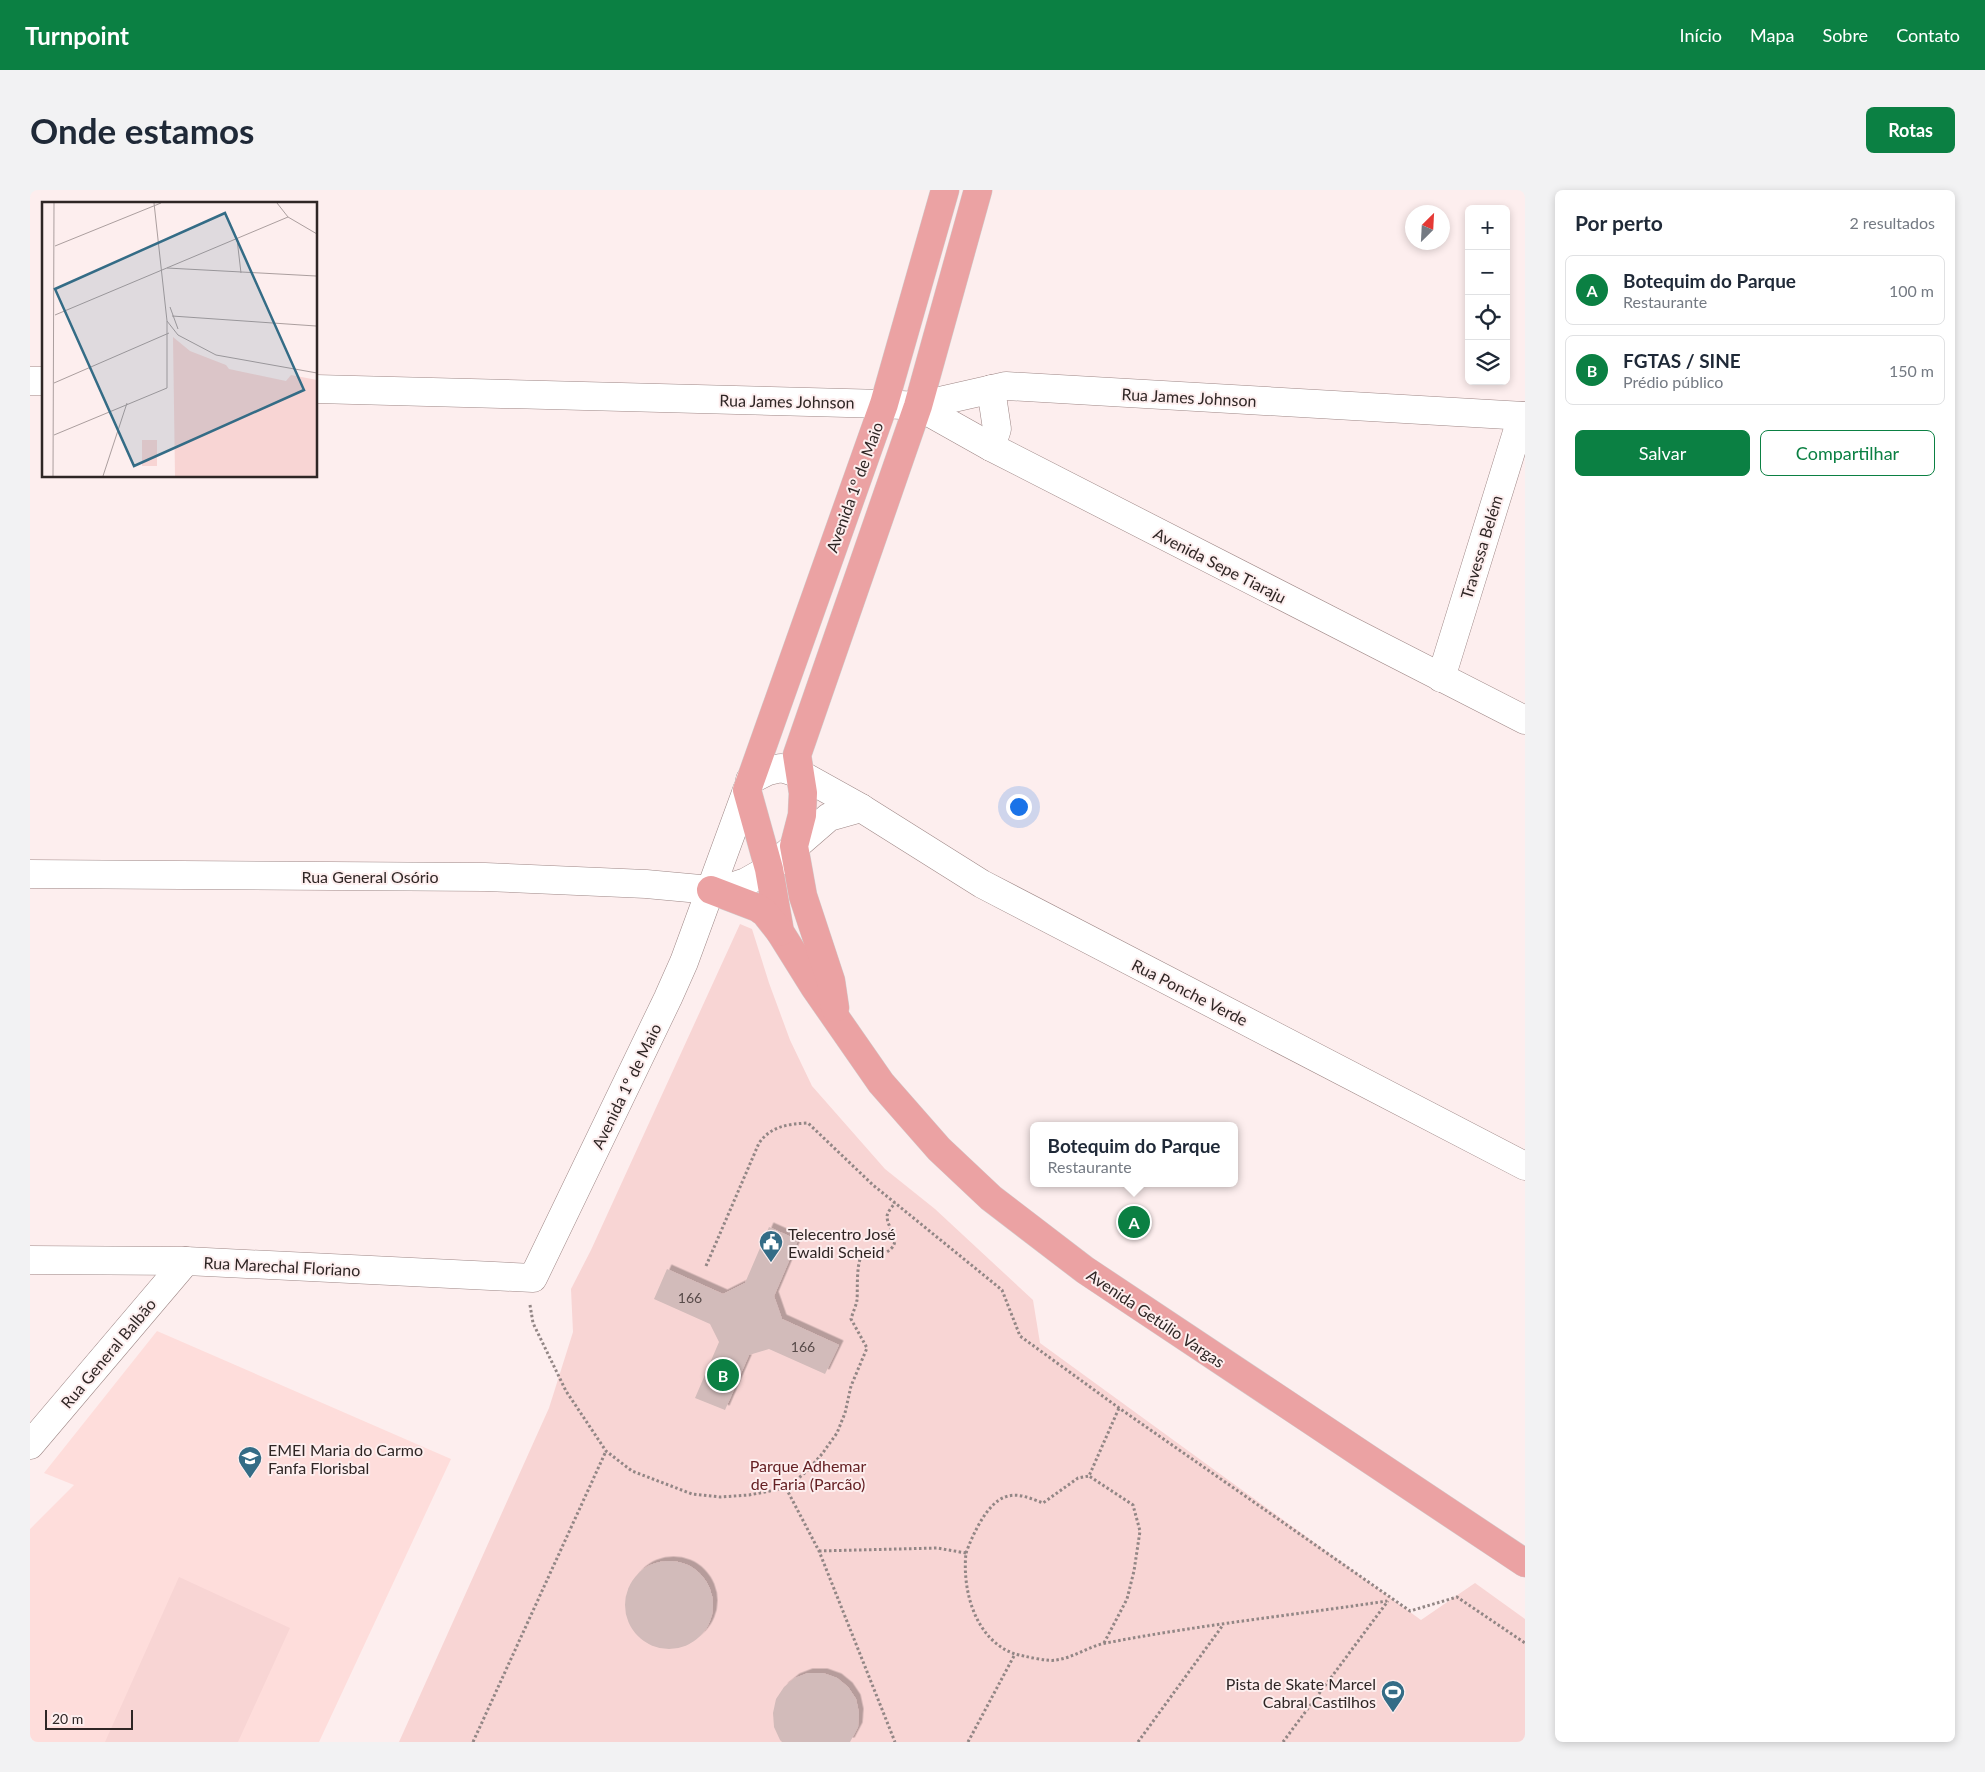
<!DOCTYPE html>
<html lang="pt">
<head>
<meta charset="utf-8">
<style>
	:root { --surface:#fff; --page:#f2f2f3; --text:#1f2937; --muted:#747a83; --line:#e0e1e3; --accent:#0b8043 }
	body { margin:0; font-family:Lato,sans-serif; background:var(--page); color:var(--text) }
	.controls { position:absolute; right:15px; top:15px; display:grid; overflow:hidden; border-radius:8px; box-shadow:0 2px 8px #0003 }
	.controls button { width:45px; height:45px; display:grid; place-items:center; padding:0; border:0; border-bottom:1px solid var(--line); background:var(--surface); color:var(--text); font:25px sans-serif }
	.compass { position:absolute; left:1375px; top:15px; width:45px; height:45px; border-radius:50%; background:var(--surface); box-shadow:0 2px 8px #0003; rotate:24deg }
	.scale { position:absolute; left:15px; bottom:12px; width:88px; box-sizing:border-box; padding-left:5px; border:2px solid #2f2625; border-top:0; font-size:14px; line-height:18px; white-space:nowrap; color:#2f2625; -webkit-text-stroke:4px #fdeeee; paint-order:stroke }
	.you { position:absolute; left:988px; top:616px; width:18px; height:18px; margin:-12px; border:4px solid #fff; border-radius:50%; background:#1a73e8; box-shadow:0 0 0 8px #1a73e833 }
	.badge { display:grid; place-items:center; width:32px; height:32px; border-radius:50%; background:var(--accent); color:#fff; font-size:16px; font-weight:700 }
	.pin { position:absolute; translate:-50% -50%; border:2px solid #fff; box-shadow:0 1px 5px #0006 }
	.popup { position:absolute; left:1000px; top:932px; width:208px; height:65px; box-sizing:border-box; display:grid; place-content:center; border-radius:8px; background:var(--surface); filter:drop-shadow(0 1px 4px #0005); font-size:16px; white-space:nowrap; color:var(--muted) }
	.popup b { font-size:19px; color:var(--text) }
	.popup::after { content:''; position:absolute; left:50%; top:100%; margin-left:-10px; border:10px solid transparent; border-top-color:var(--surface) }
	.list { margin:0; padding:0; list-style:none }
	h2 { display:flex; justify-content:space-between; align-items:center; height:65px; margin:0; padding:0 20px; font-size:21px }
	h2 small { font-size:16px; font-weight:400; color:var(--muted) }
	.list li { display:grid; grid-template-columns:32px 1fr auto; gap:15px; align-items:center; box-sizing:border-box; height:70px; margin:0 10px 10px; padding:0 10px; border:1px solid var(--line); border-radius:8px }
	.list b { display:block; font-size:19px; white-space:nowrap }
	.list p { margin:0; font-size:16px; white-space:nowrap; color:var(--muted) }
	.list em { font-size:16px; font-style:normal; color:var(--muted) }
	.actions { display:flex; gap:10px; padding:15px 20px }
	.actions a { flex:1; padding:11px 0; border:1px solid var(--accent); border-radius:8px; text-align:center; font-size:18px; color:var(--accent) }
	.actions .main { background:var(--accent); color:#fff }
	.icon { flex:none; width:28px; height:28px; fill:none; stroke:currentColor; stroke-width:2; stroke-linecap:round; stroke-linejoin:round }
	.map { position:relative; flex:none; width:1495px; height:1552px; overflow:hidden; border-radius:8px }
	header { display:flex; align-items:center; gap:30px; box-sizing:border-box; height:70px; padding:0 25px; background:var(--accent); color:#fff }
	header strong { font-size:24px }
	nav { display:flex; gap:28px; margin-inline-start:auto; font-size:18px }
	.intro { display:flex; align-items:center; justify-content:space-between; box-sizing:border-box; height:120px; padding:0 30px }
	h1 { margin:0; font-size:35px }
	.button { padding:12px 22px; border-radius:8px; background:var(--accent); color:#fff; font-size:18px; font-weight:700 }
	main { display:flex; gap:30px; padding:0 30px }
	aside { flex:1; background:var(--surface); border-radius:8px; box-shadow:0 2px 8px #0003 }
	.map>svg:first-child { display:block }
	.built { fill:#fedddb }
	.green { fill:#f8d5d4 }
	.building { fill:#d2bbba; filter:url(#shadow) }
	.lines { fill:none; stroke-linecap:round; stroke-linejoin:round }
	.minor-casing { stroke:#9e8786; stroke-width:29 }
	.major-casing { stroke:#d1cfcf; stroke-width:29 }
	.path { stroke:#928685; stroke-width:3; stroke-dasharray:2.5 2.5; stroke-linecap:butt }
	.minor { stroke:#fff; stroke-width:28 }
	.major { stroke:#eba2a3; stroke-width:28 }
	.labels { text-anchor:middle; dominant-baseline:central; stroke-width:4; stroke-linejoin:round; paint-order:stroke }
	.number-label { font-size:14px; fill:#584b4a }
	.street-label { font-size:16px; fill:#2f2625; stroke:#fdeeee }
	.poi-label { font-size:16px; fill:#2f2625; stroke:#fdeeee; text-anchor:start }
	.park-label { font-size:16px; fill:#662124; stroke:#fdeeee }
	.inset-road { fill:none; stroke:#ab9e9e; stroke-width:1 }
	.view { fill:#346c86; fill-opacity:0.15; stroke:#346c86; stroke-width:2.5 }
	.inset-edge { fill:none; stroke:#2f2625; stroke-width:2.5 }
</style>
</head>
<body>
<header>
<strong>Turnpoint</strong>
<nav><a>Início</a><a>Mapa</a><a>Sobre</a><a>Contato</a></nav>
</header>
<div class="intro"><h1>Onde estamos</h1><a class="button">Rotas</a></div>
<main>
<div class="map">
<svg width="1495" height="1552" viewBox="0 0 1495 1552">
	<defs>
		<filter id="shadow"><feDropShadow dx="4.5" dy="-4.5" stdDeviation="0" flood-color="#0004"/></filter>
	</defs>
	<rect width="100%" height="100%" fill="#fdeeee"/>
	<path class="built" d="M 127,1141 L 421,1269 L 289,1552 L 0,1552 L 0,1339 L 44,1295 L 14,1283 Z"/>
	<g class="green">
		<path d="M 710,734 L 722,739 L 739,793 L 760,850 L 782,896 L 855,979 L 905,1019 L 1003,1110 L 1010,1153 L 1391,1430 L 1445,1393 L 1495,1429 L 1495,1552 L 369,1552 L 519,1218 L 543,1142 L 541,1099 L 561,1060 Z"/>
		<path d="M 149,1387 L 260,1438 L 208,1552 L 75,1552 Z"/>
	</g>
	<g class="building">
		<path d="M 739,1037 L 768,1050 L 744,1106 L 752,1129 L 809,1155 L 795,1184 L 739,1159 L 719,1165 L 695,1220 L 665,1208 L 689,1152 L 680,1134 L 624,1109 L 637,1079 L 693,1104 L 715,1093 Z"/>
		<circle cx="639" cy="1415" r="44"/>
		<path d="M 778,1483 L 793,1483 L 807,1488 L 818,1497 L 826,1509 L 829,1523 L 828,1537 L 820,1552 L 752,1552 L 750,1550 L 744,1537 L 743,1523 L 746,1509 L 754,1497 L 765,1488 Z"/>
	</g>
	<g class="lines">
		<g class="minor-casing">
			<g id="minor">
				<path d="M 0,191 L 14,191"/>
				<path d="M 286,199 L 854,214 L 888,216 L 976,196 L 1495,226"/>
				<path d="M 888,216 L 961,257 L 1495,530"/>
				<path d="M 961,257 L 967,239 L 961,199"/>
				<path d="M 1411,488 L 1492,226"/>
				<path d="M 720,590 L 738,581 L 751,578 L 770,584 L 831,618 L 952,694 L 1495,976"/>
				<path d="M 0,684 L 455,687 L 616,694 L 681,700 L 701,697 L 716,692 L 739,679 L 799,627 L 831,618"/>
				<path d="M 0,1070 L 156,1071 L 503,1088 L 638,808 L 654,772 L 717,600"/>
				<path d="M 0,1255 L 156,1071"/>
			</g>
		</g>
		<g class="major-casing">
			<g id="major">
				<path d="M 915,0 L 854,214 L 717,600 L 739,679 L 750,742 L 785,798 L 851,893 L 909,959 L 961,1008 L 1055,1080 L 1495,1373"/>
				<path d="M 681,700 L 728,718 L 735,723 L 750,742"/>
				<path d="M 805,818 L 801,791 L 773,706 L 764,656 L 772,625 L 773,603 L 767,565 L 888,216 L 948,0"/>
			</g>
		</g>
		<g class="path">
			<path d="M 676,1076 L 729,953 C 741,936 758,934 778,933 L 843,995 L 972,1100 L 990,1146 L 1089,1218 L 1380,1421 L 1427,1407 L 1495,1453"/>
			<path d="M 500,1115 L 503,1133 L 536,1201 L 576,1261 L 602,1281 L 662,1304 L 690,1307 L 719,1305 L 756,1298 L 776,1282 L 792,1264 L 807,1243 L 815,1223 L 821,1196 L 837,1158 L 821,1129 C 823,1122 826,1116 827,1110 C 828,1100 825,1065 836,1061 C 841,1059 850,1062 855,1063 C 875,1052 858,1041 857,1027 C 857,1022 862,1017 865,1013"/>
			<path d="M 756,1298 L 789,1361 L 865,1552"/>
			<path d="M 789,1361 L 907,1358 L 936,1363 C 932,1400 945,1450 985,1464 C 993,1466 1019,1472 1026,1470 C 1043,1468 1059,1456 1076,1453 C 1169,1435 1264,1425 1357,1411"/>
			<path d="M 936,1363 C 942,1346 957,1313 975,1307 C 988,1302 1002,1309 1013,1313 L 1048,1288 L 1059,1286"/>
			<path d="M 1074,1453 L 1097,1409 L 1104,1381 L 1110,1341 L 1103,1315 L 1059,1286 L 1089,1218"/>
			<path d="M 443,1552 L 576,1261"/>
			<path d="M 938,1552 L 985,1464"/>
			<path d="M 1108,1552 L 1193,1435"/>
			<path d="M 1253,1552 L 1358,1411"/>
		</g>
		<use href="#minor" class="minor"/>
		<use href="#major" class="major"/>
	</g>
	<defs>
		<g id="civic-pin" transform="scale(1.25)"><path d="M0 17L-7.5 6A9.5 9.5 0 1 1 7.5 6Z" fill="#346c86" stroke="#fdeeee"/><path d="M-.6-6.5H3V-4.5H.6V-3L4-1V1h2V6H-6V1h2V-1L-.6-3ZM-1.2 2.5V6h2.4V2.5Z" fill="#fff"/></g>
		<g id="school-pin" transform="scale(1.25)"><path d="M0 17L-7.5 6A9.5 9.5 0 1 1 7.5 6Z" fill="#346c86" stroke="#fdeeee"/><path d="M0-5L7-2L0 1L-7-2ZM-4 1L0 2.5L4 1V4Q0 6-4 4Z" fill="#fff"/></g>
		<g id="stadium-pin" transform="scale(1.25)"><path d="M0 17L-7.5 6A9.5 9.5 0 1 1 7.5 6Z" fill="#346c86" stroke="#fdeeee"/><path d="M0-5a6.5 5 0 1 0 0 10a6.5 5 0 1 0 0-10ZM-3.5-1.8h7v3.6h-7Z" fill="#fff"/></g>
	</defs>
	<g fill-rule="evenodd">
		<use href="#civic-pin" x="741" y="1052"/>
		<use href="#school-pin" x="220" y="1268"/>
		<use href="#stadium-pin" x="1363" y="1502"/>
	</g>
	<g class="labels">
		<g class="number-label">
			<text x="660" y="1107">166</text>
			<text x="773" y="1156">166</text>
		</g>
		<g class="street-label">
			<text transform="translate(1159 207) rotate(3)">Rua James Johnson</text>
			<text transform="translate(757 211) rotate(1)">Rua James Johnson</text>
			<text transform="translate(824 297) rotate(-70)">Avenida 1º de Maio</text>
			<text transform="translate(1451 357) rotate(-73)">Travessa Belém</text>
			<text transform="translate(1190 375) rotate(27)">Avenida Sepe Tiaraju</text>
			<text x="340" y="686">Rua General Osório</text>
			<text transform="translate(1160 802) rotate(27)">Rua Ponche Verde</text>
			<text transform="translate(596 896) rotate(-64)">Avenida 1º de Maio</text>
			<text transform="translate(252 1076) rotate(3)">Rua Marechal Floriano</text>
			<text transform="translate(1126 1128) rotate(34)">Avenida Getúlio Vargas</text>
			<text transform="translate(78 1163) rotate(-50)">Rua General Balbão</text>
		</g>
		<g class="poi-label">
			<text x="758" y="1043">Telecentro José<tspan x="758" dy="18">Ewaldi Scheid</tspan></text>
			<text x="238" y="1259">EMEI Maria do Carmo<tspan x="238" dy="18">Fanfa Florisbal</tspan></text>
			<text x="1346" y="1493" text-anchor="end">Pista de Skate Marcel<tspan x="1346" dy="18">Cabral Castilhos</tspan></text>
		</g>
		<g class="park-label">
			<text x="778" y="1275">Parque Adhemar<tspan x="778" dy="18">de Faria (Parcão)</tspan></text>
		</g>
	</g>
	<g transform="translate(12 12)">
		<rect width="275" height="275" fill="#fdeeee"/>
		<path d="M 131,135 L 148,149 L 184,163 L 187,167 L 244,179 L 249,173 L 275,178 L 275,274 L 133,274 ZM 100,238 L 115,238 L 115,264 L 100,264 Z" fill="#f8d5d4"/>
		<path class="inset-road" d="M 112,1 L 125,119 L 136,133 L 174,153 L 275,171M 235,1 L 246,15 L 275,32M 195,37 L 199,71M 13,44 L 119,1M 275,56 L 275,140M 125,66 L 274,74M 128,105 L 136,127M 13,113 L 246,15M 130,114 L 274,124M 12,181 L 127,131M 12,233 L 125,186 L 125,119M 11,274 L 12,1M 61,274 L 85,201"/>
		<path class="view" d="M 183,11 L 262,188 L 92,264 L 13,87 Z"/>
		<rect width="275" height="275" class="inset-edge"/>
	</g>
</svg>
<div class="controls">
<button>+</button>
<button>−</button>
<button><svg class="icon" aria-label="locate" viewBox="0 0 24 24"><circle cx="12" cy="12" r="6"/><path d="M12 2v4M12 18v4M2 12h4M18 12h4"/></svg></button>
<button><svg class="icon" aria-label="layers" viewBox="0 0 24 24"><path d="M12 4l9 5-9 5-9-5zM3 14l9 5 9-5"/></svg></button>
</div>
<svg class="compass" viewBox="-18 -18 36 36"><path d="M0-13l5 13h-10z" fill="#e53935"/><path d="M0 13l5-13h-10z" fill="#747a83"/></svg>
<div class="scale">20 m</div>
<div class="you"></div>
<div class="pin badge" style="left:1104px;top:1032px">A</div>
<div class="popup"><b>Botequim do Parque</b>Restaurante</div>
<div class="pin badge" style="left:693px;top:1185px">B</div>
</div>
<aside>
<h2>Por perto<small>2 resultados</small></h2>
<ul class="list">
<li><span class="badge">A</span><div><b>Botequim do Parque</b><p>Restaurante</p></div><em>100 m</em></li>
<li><span class="badge">B</span><div><b>FGTAS / SINE</b><p>Prédio público</p></div><em>150 m</em></li>
</ul>
<div class="actions"><a class="main">Salvar</a><a>Compartilhar</a></div>
</aside>
</main>
</body>
</html>
